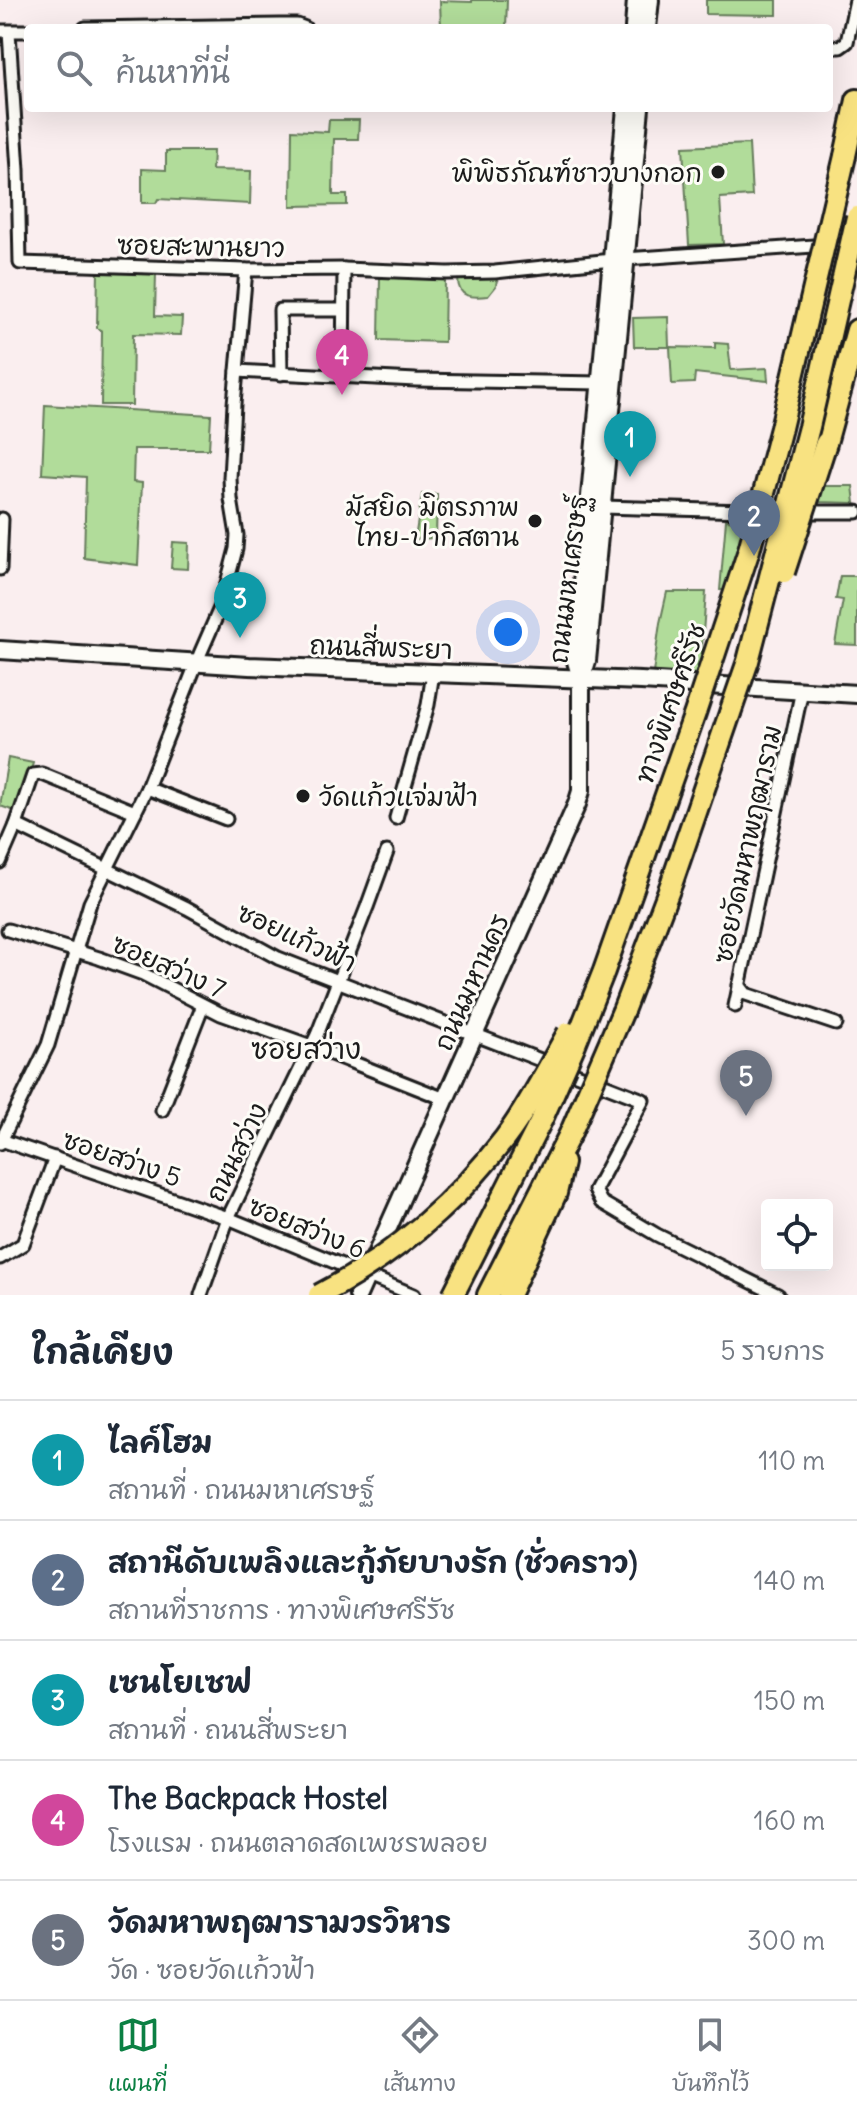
<!DOCTYPE html>
<html lang="th">
<head>
<meta charset="utf-8">
<style>
	:root { --surface:#fff; --page:#f6f6f7; --text:#1f2937; --muted:#747a83; --line:#e0e1e3; --accent:#0b8043 }
	body { margin:0; font-family:Delius,"Playpen Sans Thai",sans-serif; background:var(--page); color:var(--text) }
	.controls { position:absolute; right:24px; bottom:24px; display:grid; overflow:hidden; border-radius:8px; box-shadow:0 8px 32px #0002 }
	.controls button { width:72px; height:72px; display:grid; place-items:center; padding:0; border:0; border-bottom:2px solid var(--line); background:var(--surface); color:var(--text); font:40px sans-serif }
	.you { position:absolute; left:508px; top:632px; width:28px; height:28px; margin:-20px; border:6px solid #fff; border-radius:50%; background:#1a73e8; box-shadow:0 0 0 12px #1a73e833 }
	.badge { display:grid; place-items:center; width:52px; height:52px; border-radius:50%; background:var(--accent); color:#fff; font-size:26px; font-weight:700 }
	.pin { position:absolute; translate:-50% -66px; filter:drop-shadow(0 2px 4px #0008) }
	.pin::after { content:''; position:absolute; top:42px; width:28px; height:24px; background:inherit; clip-path:polygon(0 0,100% 0,50% 100%) }
	.list { margin:0; padding:0; list-style:none }
	h2 { display:flex; justify-content:space-between; align-items:center; height:104px; margin:0; padding:0 32px; font-size:34px }
	h2 small { font-size:26px; font-weight:400; color:var(--muted) }
	.list li { display:grid; grid-template-columns:52px 1fr auto; gap:24px; align-items:center; box-sizing:border-box; height:120px; padding:0 32px; border-top:2px solid var(--line) }
	.list b { display:block; font-size:30px; white-space:nowrap }
	.list p { margin:0; font-size:26px; white-space:nowrap; color:var(--muted) }
	.list em { font-size:26px; font-style:normal; color:var(--muted) }
	.icon { flex:none; width:44px; height:44px; fill:none; stroke:currentColor; stroke-width:2; stroke-linecap:round; stroke-linejoin:round }
	.map { position:relative; flex:none; width:857px; height:1295px; overflow:hidden }
	.search { position:absolute; background:var(--surface); box-shadow:0 8px 32px #0002; left:24px; right:24px; top:24px; height:88px; display:flex; align-items:center; gap:20px; box-sizing:border-box; padding:0 28px; border-radius:8px; color:var(--muted); font-size:30px }
	.sheet { height:704px; background:var(--surface) }
	nav { display:flex; justify-content:space-around; align-items:center; box-sizing:border-box; height:112px; border-top:2px solid var(--line); background:var(--surface); font-size:22px; color:var(--muted) }
	nav a { display:grid; justify-items:center; gap:4px }
	nav .on { color:var(--accent) }
	.map>svg:first-child { display:block }
	.green { fill:#b1dc9a; stroke:#667c5b; stroke-width:2 }
	.lines { fill:none; stroke-linecap:round; stroke-linejoin:round }
	.street-casing { stroke:#1c1c1c; stroke-width:17 }
	.secondary-casing { stroke:#1c1c1c; stroke-width:22 }
	.highway-casing { stroke:#1c1c1c; stroke-width:26 }
	.street { stroke:#fdfcf7; stroke-width:11 }
	.secondary { stroke:#fdfcf7; stroke-width:16 }
	.highway { stroke:#f8e281; stroke-width:20 }
	.highway-bridge-casing { stroke:#1c1c1c; stroke-width:26; stroke-linecap:butt }
	.highway-bridge { stroke:#f8e281; stroke-width:20 }
	.poi-dot { fill:#1c1c1c; stroke:#fdfcf7; stroke-width:3 }
	.labels { text-anchor:middle; dominant-baseline:central; stroke-width:6; stroke-linejoin:round; paint-order:stroke }
	.poi-label { font-size:26px; fill:#1c1c1c; stroke:#fdfcf7; text-anchor:end }
	.street-label { font-size:26px; fill:#1c1c1c; stroke:#fdfcf7 }
	.neighbourhood-label { font-size:28px; fill:#1c1c1c; stroke:#fdfcf7 }
</style>
</head>
<body>
<div class="map">
<svg width="857" height="1295" viewBox="0 0 857 1295">
	<rect width="100%" height="100%" fill="#faeeef"/>
	<filter id="ink" filterUnits="userSpaceOnUse"><feTurbulence type="fractalNoise" baseFrequency=".0125" numOctaves="2"/><feDisplacementMap in="SourceGraphic" scale="16" xChannelSelector="R" yChannelSelector="G"/><feConvolveMatrix kernelMatrix="1 2 1 2 8 2 1 2 1" color-interpolation-filters="sRGB"/></filter>
	<g filter="url(#ink)">
		<g class="green">
			<path d="M 472,0 L 507,0 L 506,28 L 441,28 L 440,1 L 472,2 Z"/>
			<path d="M 706,0 L 777,0 L 777,15 L 706,14 Z"/>
			<path d="M 329,120 L 359,120 L 358,139 L 334,139 L 333,195 L 347,195 L 347,205 L 291,206 L 292,130 L 328,132 Z"/>
			<path d="M 749,144 L 752,196 L 720,198 L 723,244 L 689,245 L 683,147 Z"/>
			<path d="M 166,151 L 213,151 L 212,170 L 251,171 L 250,204 L 158,199 L 156,203 L 142,203 L 142,169 L 166,170 Z"/>
			<path d="M 98,270 L 156,272 L 155,316 L 182,317 L 181,335 L 133,334 L 132,405 L 101,405 L 102,331 L 97,328 Z"/>
			<path d="M 380,277 L 445,279 L 444,342 L 379,340 Z"/>
			<path d="M 458,279 L 497,279 L 496,286 L 488,296 C 472,298 458,298 458,279 Z"/>
			<path d="M 668,317 L 669,347 L 634,347 L 633,318 Z"/>
			<path d="M 715,343 L 728,344 L 731,370 L 767,368 L 768,381 L 695,373 L 694,383 L 672,384 L 670,347 L 715,348 Z"/>
			<path d="M 45,405 L 211,415 L 209,449 L 134,449 L 133,482 L 142,483 L 138,565 L 84,558 L 86,477 L 42,474 Z"/>
			<path d="M 823,486 L 853,486 L 855,503 L 818,502 Z"/>
			<path d="M 422,494 L 437,494 L 436,538 L 415,539 Z"/>
			<path d="M 726,520 L 749,521 L 732,590 L 720,590 Z"/>
			<path d="M 173,542 L 189,543 L 188,569 L 171,568 Z"/>
			<path d="M 840,576 L 857,576 L 857,645 L 835,644 L 843,600 L 836,599 Z"/>
			<path d="M 667,592 L 706,592 L 700,674 L 653,673 L 660,623 Z"/>
			<path d="M 8,758 L 33,763 L 18,812 L 0,806 Z"/>
		</g>
		<g class="lines">
			<g class="street-casing">
				<g id="street">
					<path d="M 85,28 L 280,25 L 297,25 L 305,28"/>
					<path d="M 0,31 L 28,31"/>
					<path d="M 9,32 L 18,170 L 20,263 L 246,270 L 344,269 L 447,273 L 495,272 L 612,260"/>
					<path d="M 829,47 L 840,47 L 847,42 L 856,0"/>
					<path d="M 625,259 L 828,245"/>
					<path d="M 237,371 L 416,380 L 601,383"/>
					<path d="M 281,374 L 280,310 L 343,310"/>
					<path d="M 343,375 L 344,269"/>
					<path d="M 602,507 L 746,511"/>
					<path d="M 775,512 L 839,244"/>
					<path d="M 815,512 L 857,512"/>
					<path d="M 0,569 L 2,519"/>
					<path d="M 147,788 L 226,819"/>
					<path d="M 396,818 L 428,705 L 433,673"/>
					<path d="M 16,825 L 187,908 L 278,958 L 643,1100 L 595,1190 L 601,1202 L 657,1235 L 778,1295"/>
					<path d="M 0,862 L 16,825 L 33,775 L 42,774 L 135,812"/>
					<path d="M 8,930 L 99,958 L 143,974 L 221,1014 L 311,1046 L 445,1099"/>
					<path d="M 739,985 L 746,994 L 836,1024"/>
					<path d="M 735,1006 L 802,690"/>
					<path d="M 162,1110 L 203,1005"/>
					<path d="M 1,1140 L 228,1218 L 414,1295"/>
					<path d="M 0,1143 L 48,1045 L 90,903 L 147,788 L 200,654 L 221,606 L 236,549 L 237,535 L 231,499 L 230,478 L 234,404 L 246,270"/>
					<path d="M 0,1258 L 23,1244 L 55,1158"/>
					<path d="M 201,1295 L 228,1218 L 317,1035 L 367,907 L 387,852"/>
				</g>
			</g>
			<g class="secondary-casing">
				<g id="secondary">
					<path d="M 634,28 L 636,0"/>
					<path d="M 647,28 L 650,0"/>
					<path d="M 0,650 L 249,666 L 641,681 L 857,694"/>
					<path d="M 582,677 L 587,661 L 640,108"/>
					<path d="M 358,1295 L 577,804 L 581,791 L 581,678 L 575,658 L 626,108"/>
				</g>
			</g>
			<g class="highway-casing">
				<g id="highway">
					<path d="M 845,156 L 857,100"/>
					<path d="M 826,443 L 857,330"/>
					<path d="M 623,1011 L 672,882 L 730,713"/>
					<path d="M 488,1295 L 571,1132"/>
					<path d="M 509,1295 L 556,1193 L 563,1163"/>
				</g>
			</g>
			<use href="#street" class="street"/>
			<use href="#secondary" class="secondary"/>
			<use href="#highway" class="highway"/>
			<g class="highway-bridge-casing">
				<g id="highway-bridge">
					<path d="M 784,572 L 826,443"/>
					<path d="M 730,713 L 748,661 L 809,427 L 857,217"/>
					<path d="M 571,1132 L 623,1011"/>
					<path d="M 319,1295 C 394,1256 454,1205 505,1138 C 529,1106 548,1068 568,1033"/>
					<path d="M 453,1295 L 542,1119 L 575,1044 L 604,971 L 695,713 L 749,550 L 781,428 L 845,156"/>
				</g>
			</g>
			<use href="#highway-bridge" class="highway-bridge"/>
		</g>
	</g>
	<g class="poi-dot">
		<circle cx="718" cy="172" r="8"/>
		<circle cx="535" cy="521" r="8"/>
		<circle cx="303" cy="796" r="8"/>
	</g>
	<g class="labels">
		<g class="poi-label">
			<text x="702" y="172">พิพิธภัณฑ์ชาวบางกอก</text>
			<text x="519" y="506">มัสยิด มิตรภาพ<tspan x="519" dy="30">ไทย-ปากิสตาน</tspan></text>
			<text x="319" y="796" text-anchor="start">วัดแก้วแจ่มฟ้า</text>
		</g>
		<g class="street-label">
			<text transform="translate(201 246) rotate(1)">ซอยสะพานยาว</text>
			<text transform="translate(568 579) rotate(-83)">ถนนมหาเศรษฐ์</text>
			<text transform="translate(381 647) rotate(2)">ถนนสี่พระยา</text>
			<text transform="translate(670 703) rotate(-71)">ทางพิเศษศรีรัช</text>
			<text transform="translate(747 844) rotate(-78)">ซอยวัดมหาพฤฒาราม</text>
			<text transform="translate(297 937) rotate(25)">ซอยแก้วฟ้า</text>
			<text transform="translate(169 966) rotate(24)">ซอยสว่าง 7</text>
			<text transform="translate(471 982) rotate(-66)">ถนนมหานคร</text>
			<text transform="translate(236 1152) rotate(-64)">ถนนสว่าง</text>
			<text transform="translate(122 1158) rotate(19)">ซอยสว่าง 5</text>
			<text transform="translate(307 1227) rotate(22)">ซอยสว่าง 6</text>
		</g>
		<g class="neighbourhood-label">
			<text x="306" y="1049">ซอยสว่าง</text>
		</g>
	</g>
</svg>
<div class="controls">
<button><svg class="icon" aria-label="locate" viewBox="0 0 24 24"><circle cx="12" cy="12" r="6"/><path d="M12 2v4M12 18v4M2 12h4M18 12h4"/></svg></button>
</div>
<div class="you"></div>
<div class="pin badge" style="left:630px;top:477px;background:#0f9aa8">1</div>
<div class="pin badge" style="left:754px;top:556px;background:#5c6f8a">2</div>
<div class="pin badge" style="left:240px;top:638px;background:#0f9aa8">3</div>
<div class="pin badge" style="left:342px;top:395px;background:#d1479c">4</div>
<div class="pin badge" style="left:746px;top:1116px;background:#6b7280">5</div>
<div class="search"><svg class="icon" aria-label="search" viewBox="0 0 24 24"><circle cx="10" cy="10" r="6"/><path d="M15 15l6 6"/></svg>ค้นหาที่นี่</div>
</div>
<section class="sheet">
<h2>ใกล้เคียง<small>5 รายการ</small></h2>
<ul class="list">
<li><span class="badge" style="background:#0f9aa8">1</span><div><b>ไลค์โฮม</b><p>สถานที่ · ถนนมหาเศรษฐ์</p></div><em>110 m</em></li>
<li><span class="badge" style="background:#5c6f8a">2</span><div><b>สถานีดับเพลิงและกู้ภัยบางรัก (ชั่วคราว)</b><p>สถานที่ราชการ · ทางพิเศษศรีรัช</p></div><em>140 m</em></li>
<li><span class="badge" style="background:#0f9aa8">3</span><div><b>เซนโยเซฟ</b><p>สถานที่ · ถนนสี่พระยา</p></div><em>150 m</em></li>
<li><span class="badge" style="background:#d1479c">4</span><div><b>The Backpack Hostel</b><p>โรงแรม · ถนนตลาดสดเพชรพลอย</p></div><em>160 m</em></li>
<li><span class="badge" style="background:#6b7280">5</span><div><b>วัดมหาพฤฒารามวรวิหาร</b><p>วัด · ซอยวัดแก้วฟ้า</p></div><em>300 m</em></li>
</ul>
</section>
<nav>
<a class="on"><svg class="icon" aria-label="map" viewBox="0 0 24 24"><path d="M3 6l6-2 6 2 6-2v14l-6 2-6-2-6 2zM9 4v14M15 6v14"/></svg>แผนที่</a>
<a><svg class="icon" aria-label="directions" viewBox="0 0 24 24"><path d="M12 3l9 9-9 9-9-9zM9 14v-3h6M13 9l2 2-2 2"/></svg>เส้นทาง</a>
<a><svg class="icon" aria-label="saved" viewBox="0 0 24 24"><path d="M7 4h10v16l-5-4-5 4z"/></svg>บันทึกไว้</a>
</nav>
</body>
</html>
